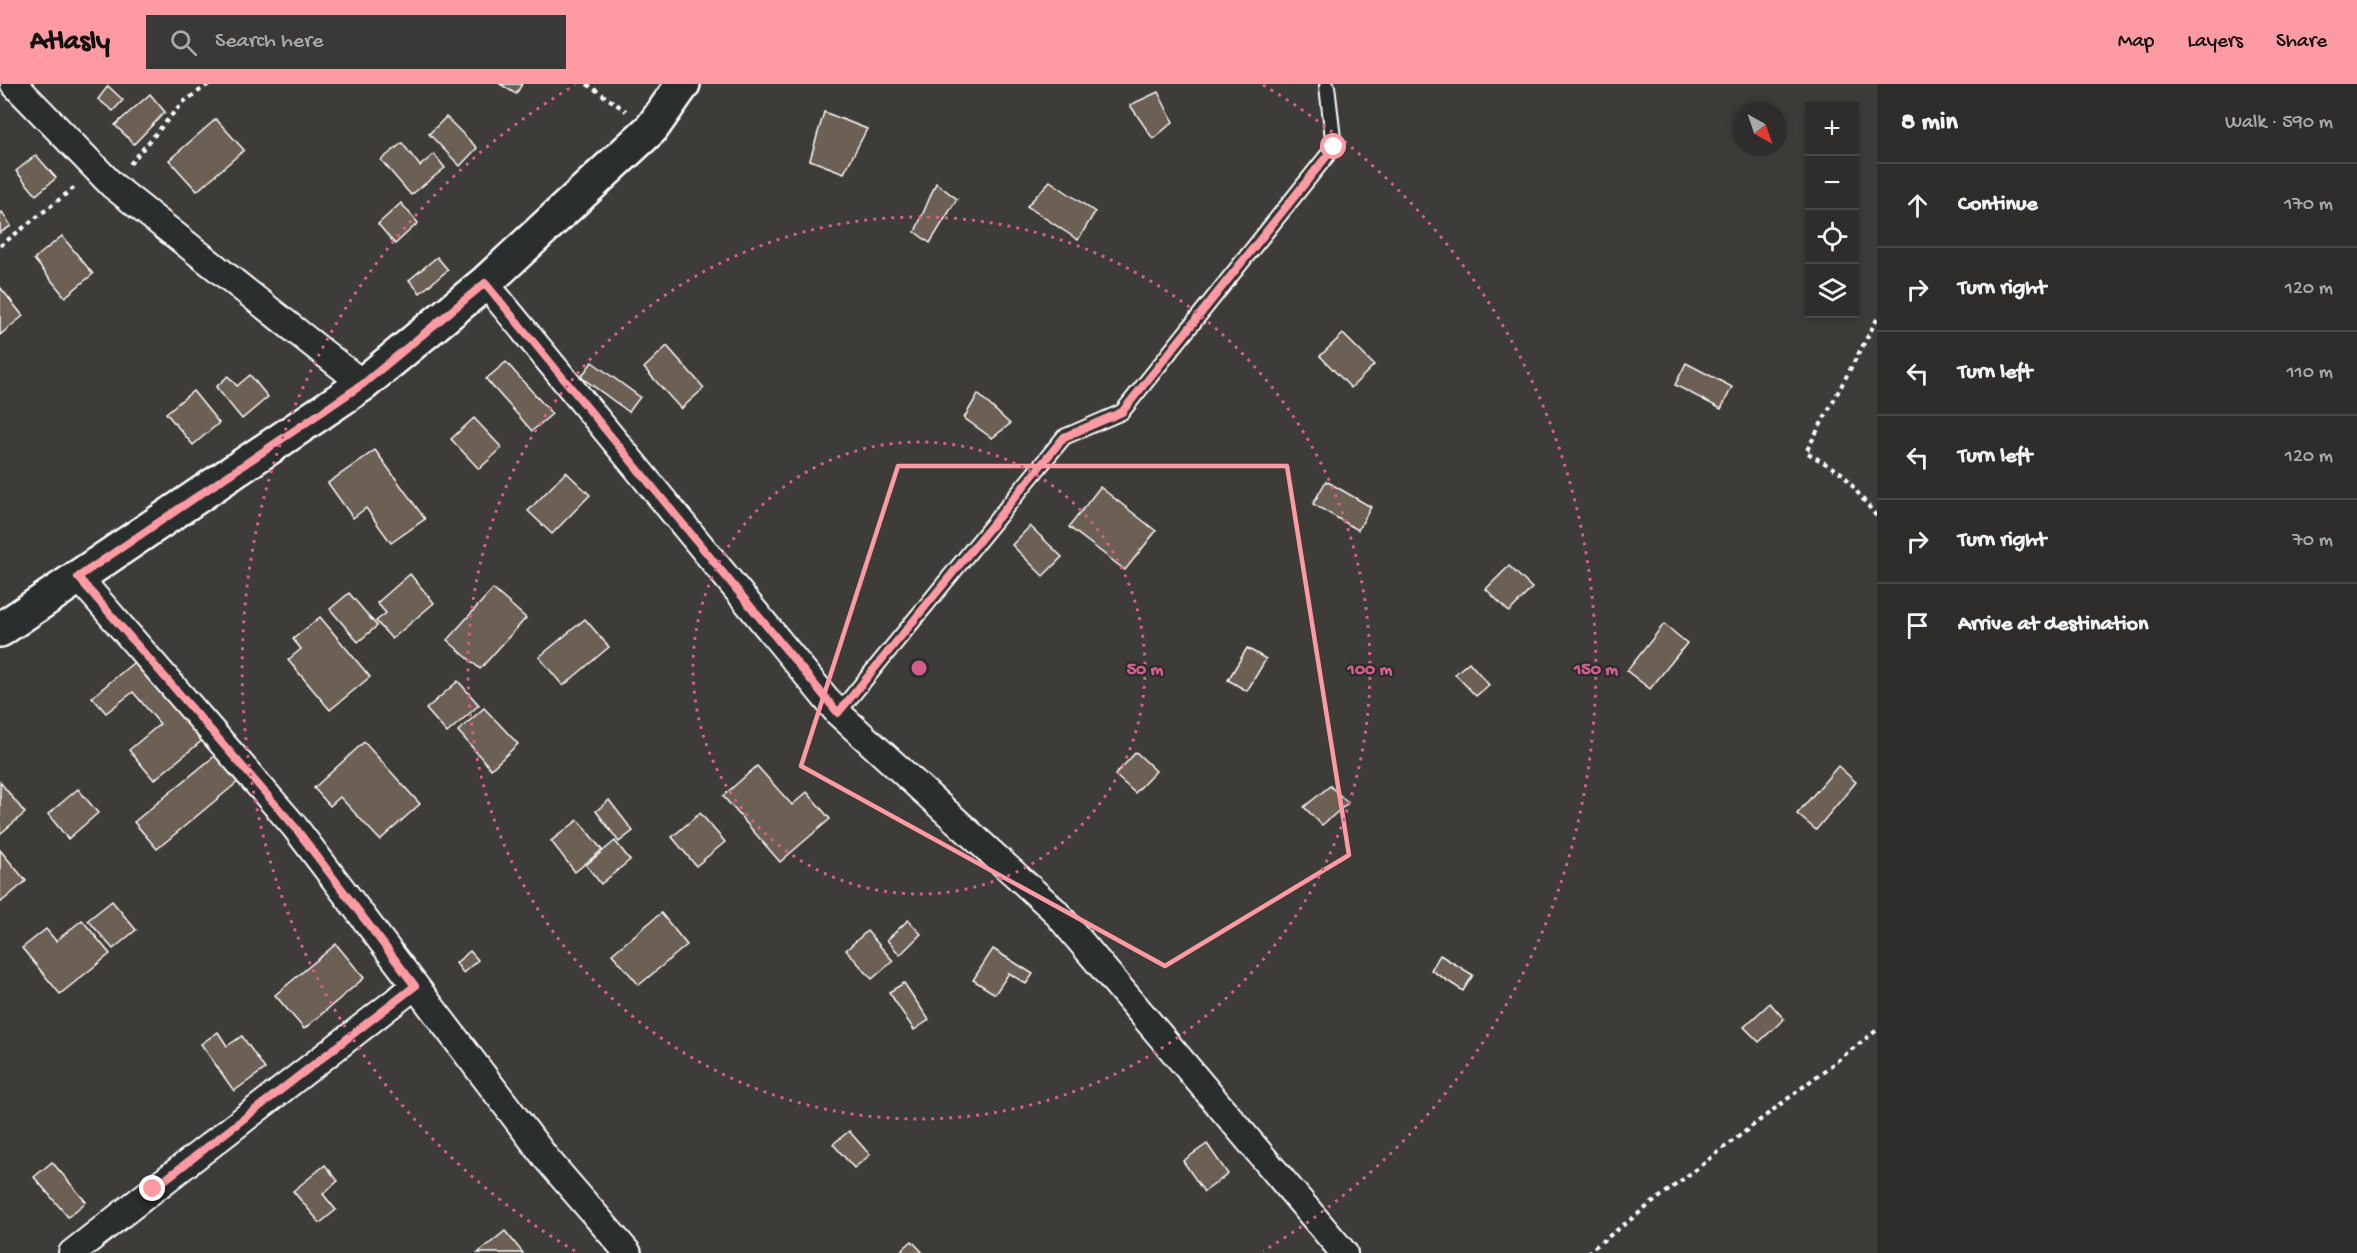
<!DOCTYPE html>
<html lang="en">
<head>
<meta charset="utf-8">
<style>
	:root { --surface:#2e2d2b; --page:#3a3937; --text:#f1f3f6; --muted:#a7a8a9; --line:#494947; --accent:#ff9aa2 }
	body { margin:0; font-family:"Gochi Hand",sans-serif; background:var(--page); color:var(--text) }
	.controls { position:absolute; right:18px; top:18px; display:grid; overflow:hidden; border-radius:0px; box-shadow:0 3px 9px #0003 }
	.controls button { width:54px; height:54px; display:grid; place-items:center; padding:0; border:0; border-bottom:2px solid var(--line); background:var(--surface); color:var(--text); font:30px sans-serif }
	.compass { position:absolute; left:1733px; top:18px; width:54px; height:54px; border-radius:50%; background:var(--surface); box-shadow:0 3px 9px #0003; rotate:140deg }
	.stop { position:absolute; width:18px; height:18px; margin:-14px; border:4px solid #ff9aa2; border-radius:50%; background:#fff }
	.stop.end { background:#ff9aa2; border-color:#fff; box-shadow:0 2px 6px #0008 }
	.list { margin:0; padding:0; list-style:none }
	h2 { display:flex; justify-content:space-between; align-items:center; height:78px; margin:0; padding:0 24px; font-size:26px }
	h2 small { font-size:20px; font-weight:400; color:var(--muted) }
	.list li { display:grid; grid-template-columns:39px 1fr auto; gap:18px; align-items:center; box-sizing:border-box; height:84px; padding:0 24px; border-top:2px solid var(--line) }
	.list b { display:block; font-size:22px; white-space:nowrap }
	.list em { font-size:20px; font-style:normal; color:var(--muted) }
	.icon { flex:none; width:33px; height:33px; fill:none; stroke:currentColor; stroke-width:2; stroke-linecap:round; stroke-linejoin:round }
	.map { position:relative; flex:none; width:1877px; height:1169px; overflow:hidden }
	header { display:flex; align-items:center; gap:36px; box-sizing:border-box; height:84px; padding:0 30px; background:var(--accent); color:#111 }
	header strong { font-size:28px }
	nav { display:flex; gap:33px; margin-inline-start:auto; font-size:21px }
	.search { width:420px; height:54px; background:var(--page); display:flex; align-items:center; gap:15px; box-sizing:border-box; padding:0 21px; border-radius:0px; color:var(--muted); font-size:22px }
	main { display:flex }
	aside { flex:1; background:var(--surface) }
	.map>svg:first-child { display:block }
	.building { fill:#6c5e53; stroke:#fff; stroke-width:1.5 }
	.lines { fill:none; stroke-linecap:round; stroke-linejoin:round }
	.service-casing { stroke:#fff; stroke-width:18 }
	.minor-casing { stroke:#fff; stroke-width:30 }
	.tertiary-casing { stroke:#fff; stroke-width:38 }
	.path { stroke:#fff; stroke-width:4; stroke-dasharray:4.5 4.5; stroke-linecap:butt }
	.service { stroke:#2a2d2e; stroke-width:14 }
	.minor { stroke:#2a2d2e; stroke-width:26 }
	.tertiary { stroke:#2a2d2e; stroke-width:33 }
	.route { stroke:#ff9aa2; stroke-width:8 }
	.marked { fill:none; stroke:#ff9aa2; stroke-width:4.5; stroke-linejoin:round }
	.ring { fill:none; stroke:#d45d8c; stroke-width:3; stroke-dasharray:3 6 }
	.centre { fill:#d45d8c; stroke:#2a2d2e; stroke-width:3 }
	.ring-label { font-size:18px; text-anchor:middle; font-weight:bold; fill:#d45d8c; stroke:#2a2d2e; stroke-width:4.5; stroke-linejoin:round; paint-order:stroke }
</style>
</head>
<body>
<header>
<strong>Atlasly</strong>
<div class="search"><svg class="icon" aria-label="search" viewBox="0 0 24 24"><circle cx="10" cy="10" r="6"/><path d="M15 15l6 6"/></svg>Search here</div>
<nav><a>Map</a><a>Layers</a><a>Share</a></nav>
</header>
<main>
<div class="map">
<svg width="1877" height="1169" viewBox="0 0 1877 1169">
	<rect width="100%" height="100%" fill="#3e3c39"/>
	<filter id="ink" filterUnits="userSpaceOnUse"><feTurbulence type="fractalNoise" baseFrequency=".0167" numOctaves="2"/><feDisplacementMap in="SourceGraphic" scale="12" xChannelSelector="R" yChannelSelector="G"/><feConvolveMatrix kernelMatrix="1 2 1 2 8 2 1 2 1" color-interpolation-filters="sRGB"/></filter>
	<g filter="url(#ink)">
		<g class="building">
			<path d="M 500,0 L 522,0 L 516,10 Z"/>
			<path d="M 108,2 L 123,16 L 113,27 L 98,15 Z"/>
			<path d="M 1158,8 L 1173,38 L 1153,55 L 1130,21 Z"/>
			<path d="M 150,10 L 165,28 L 134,60 L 115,41 Z"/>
			<path d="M 824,28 L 867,45 L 844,89 L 810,76 Z"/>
			<path d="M 446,33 L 477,64 L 460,82 L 429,50 Z"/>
			<path d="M 216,35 L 244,66 L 197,107 L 169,76 Z"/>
			<path d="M 402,59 L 420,82 L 434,70 L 445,84 L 411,111 L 381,76 Z"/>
			<path d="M 36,71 L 56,94 L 36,111 L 16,87 Z"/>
			<path d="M 1050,97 L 1095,128 L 1078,156 L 1027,122 Z"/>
			<path d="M 936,99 L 957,115 L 930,159 L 915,148 Z"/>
			<path d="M 401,119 L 418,139 L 395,160 L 378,140 Z"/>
			<path d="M 2,128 L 11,142 L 0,149 L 0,130 Z"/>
			<path d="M 62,152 L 93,190 L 65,213 L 34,175 Z"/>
			<path d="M 437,173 L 448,186 L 420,209 L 409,196 Z"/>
			<path d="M 0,203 L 23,232 L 0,251 Z"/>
			<path d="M 1343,250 L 1374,281 L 1351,304 L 1320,272 Z"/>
			<path d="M 667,262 L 704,304 L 681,325 L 644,284 Z"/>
			<path d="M 506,278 L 552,330 L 532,347 L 486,295 Z"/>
			<path d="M 592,278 L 640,313 L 629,328 L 581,293 Z"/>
			<path d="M 1686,279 L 1732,303 L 1721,325 L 1675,301 Z"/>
			<path d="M 250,291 L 268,313 L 242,335 L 216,303 L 228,292 L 237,302 Z"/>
			<path d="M 193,307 L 219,339 L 193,361 L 166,329 Z"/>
			<path d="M 978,310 L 1010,340 L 992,354 L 964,334 Z"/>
			<path d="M 474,334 L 502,364 L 479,385 L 451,355 Z"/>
			<path d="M 375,366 L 425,435 L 391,459 L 366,424 L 353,434 L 328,399 Z"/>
			<path d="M 566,388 L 590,411 L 552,450 L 528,427 Z"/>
			<path d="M 1326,397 L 1371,423 L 1358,446 L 1313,420 Z"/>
			<path d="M 1100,403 L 1156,447 L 1125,486 L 1069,443 Z"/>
			<path d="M 1030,442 L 1062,473 L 1043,492 L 1012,461 Z"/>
			<path d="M 1509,482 L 1532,504 L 1509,528 L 1486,505 Z"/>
			<path d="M 410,490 L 434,519 L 392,555 L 376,537 L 386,529 L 377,519 Z"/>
			<path d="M 493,505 L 526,534 L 480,585 L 447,556 Z"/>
			<path d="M 349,509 L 377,542 L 358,558 L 330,525 Z"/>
			<path d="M 320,533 L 370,593 L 330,626 L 288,576 L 301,565 L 293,555 Z"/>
			<path d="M 585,535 L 609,563 L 563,602 L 539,573 Z"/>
			<path d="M 1664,540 L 1687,559 L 1650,605 L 1627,587 Z"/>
			<path d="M 1247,564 L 1266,575 L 1247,607 L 1228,596 Z"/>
			<path d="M 138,575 L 204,655 L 154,696 L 129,666 L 160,640 L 133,608 L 106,629 L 92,613 Z"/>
			<path d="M 1469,578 L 1489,601 L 1476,612 L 1455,590 Z"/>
			<path d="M 458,597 L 479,621 L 447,649 L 426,625 Z"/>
			<path d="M 484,624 L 518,660 L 491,685 L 458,647 Z"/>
			<path d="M 364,658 L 420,720 L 380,756 L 340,713 L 330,722 L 314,704 Z"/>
			<path d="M 1136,668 L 1156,687 L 1135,709 L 1115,691 Z"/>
			<path d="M 217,670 L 239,697 L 157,765 L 134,738 Z"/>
			<path d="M 757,682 L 792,721 L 807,708 L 830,735 L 780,778 L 723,712 Z"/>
			<path d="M 1838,682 L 1856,698 L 1816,746 L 1797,730 Z"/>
			<path d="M 0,698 L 25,729 L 0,750 Z"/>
			<path d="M 1330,702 L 1348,719 L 1322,741 L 1304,723 Z"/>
			<path d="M 78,705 L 98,729 L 68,755 L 48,730 Z"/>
			<path d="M 609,716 L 633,747 L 619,758 L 596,727 Z"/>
			<path d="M 700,729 L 725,758 L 696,782 L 672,753 Z"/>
			<path d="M 578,736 L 602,766 L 575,788 L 551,757 Z"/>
			<path d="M 615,757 L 630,776 L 601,800 L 586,781 Z"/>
			<path d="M 0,766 L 26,797 L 0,819 Z"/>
			<path d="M 112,817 L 136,846 L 113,865 L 88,836 Z"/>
			<path d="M 661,829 L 687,861 L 639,901 L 612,870 Z"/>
			<path d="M 82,836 L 110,870 L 60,910 L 22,864 L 46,845 L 56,857 Z"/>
			<path d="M 908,836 L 921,850 L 900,871 L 887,856 Z"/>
			<path d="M 867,847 L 893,877 L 872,895 L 846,866 Z"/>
			<path d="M 336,860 L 364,894 L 304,945 L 275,911 Z"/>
			<path d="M 993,865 L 1033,890 L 1026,900 L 1009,889 L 995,910 L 973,896 Z"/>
			<path d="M 470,867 L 478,876 L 463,889 L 456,879 Z"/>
			<path d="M 1440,871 L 1473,891 L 1463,907 L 1431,886 Z"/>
			<path d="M 904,899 L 929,936 L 914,946 L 889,908 Z"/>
			<path d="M 1770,919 L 1784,935 L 1759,958 L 1744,943 Z"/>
			<path d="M 218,948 L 227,962 L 242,952 L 265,985 L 234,1007 L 201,960 Z"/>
			<path d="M 849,1047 L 870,1071 L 854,1084 L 833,1060 Z"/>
			<path d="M 1207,1060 L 1228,1090 L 1204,1108 L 1183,1077 Z"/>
			<path d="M 52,1078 L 86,1118 L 68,1133 L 34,1093 Z"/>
			<path d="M 325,1081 L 338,1097 L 323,1110 L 336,1126 L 320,1139 L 293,1107 Z"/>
			<path d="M 505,1147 L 523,1169 L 478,1169 Z"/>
			<path d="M 912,1157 L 923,1169 L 898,1169 Z"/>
		</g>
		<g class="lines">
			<g class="service-casing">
				<path id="service" d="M 838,629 L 1064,353 L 1122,328 L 1334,63 L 1327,2"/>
			</g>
			<g class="minor-casing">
				<g id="minor">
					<path d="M 14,0 L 112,101 L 363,300"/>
					<path d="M 485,199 L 838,629 L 1054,826 L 1344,1169"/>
					<path d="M 78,493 L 294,742 L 546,1074 L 628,1169"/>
					<path d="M 72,1169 L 415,902"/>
				</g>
			</g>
			<g class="tertiary-casing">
				<path id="tertiary" d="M 0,546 L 363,300 L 485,199 L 652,44 L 683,0"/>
			</g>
			<g class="path">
				<path d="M 587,0 L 626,27"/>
				<path d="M 130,80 L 182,19 L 209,0"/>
				<path d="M 0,162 L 75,103"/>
				<path d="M 1877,235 L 1806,368 L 1843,390 L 1877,433"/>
				<path d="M 1587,1169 L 1877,946"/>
			</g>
			<use href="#service" class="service"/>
			<use href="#minor" class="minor"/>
			<use href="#tertiary" class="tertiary"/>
		</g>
	</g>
	<g class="lines" filter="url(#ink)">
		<path class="route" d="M 153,1105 L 415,902 L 294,742 L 78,493 L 363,300 L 485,199 L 838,629 L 1064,353 L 1122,328 L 1334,63"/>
	</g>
	<path class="marked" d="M 898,382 L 1287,382 L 1349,771 L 1165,882 L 801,682 Z"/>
	<g class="ring">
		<circle cx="919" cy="584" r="226"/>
		<circle cx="919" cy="584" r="451"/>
		<path d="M575 1167A677 677 0 0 1 575 1M1263 1A677 677 0 0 1 1263 1167"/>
	</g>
	<circle cx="919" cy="584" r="9" class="centre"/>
	<g class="ring-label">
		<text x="1145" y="590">50 m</text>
		<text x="1370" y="590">100 m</text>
		<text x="1596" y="590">150 m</text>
	</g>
</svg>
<div class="controls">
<button>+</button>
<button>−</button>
<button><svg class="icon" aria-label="locate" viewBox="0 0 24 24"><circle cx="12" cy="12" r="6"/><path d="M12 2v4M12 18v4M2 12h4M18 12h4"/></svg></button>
<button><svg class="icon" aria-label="layers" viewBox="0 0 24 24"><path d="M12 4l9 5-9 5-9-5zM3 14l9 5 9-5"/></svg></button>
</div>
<svg class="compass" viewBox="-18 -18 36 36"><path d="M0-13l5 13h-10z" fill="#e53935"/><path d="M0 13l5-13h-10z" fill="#a7a8a9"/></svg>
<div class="stop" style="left:1334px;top:63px"></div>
<div class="stop end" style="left:153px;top:1105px"></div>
</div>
<aside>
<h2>8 min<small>Walk · 590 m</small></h2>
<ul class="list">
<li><svg class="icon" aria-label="ahead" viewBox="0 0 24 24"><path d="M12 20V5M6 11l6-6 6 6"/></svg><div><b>Continue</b></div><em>170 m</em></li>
<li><svg class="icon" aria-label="right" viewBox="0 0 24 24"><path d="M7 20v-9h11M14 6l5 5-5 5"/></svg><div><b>Turn right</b></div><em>120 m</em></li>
<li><svg class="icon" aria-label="left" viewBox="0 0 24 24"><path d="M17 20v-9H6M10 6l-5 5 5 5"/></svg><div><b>Turn left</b></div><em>110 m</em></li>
<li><svg class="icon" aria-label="left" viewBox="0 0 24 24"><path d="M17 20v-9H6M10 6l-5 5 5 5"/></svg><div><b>Turn left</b></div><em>120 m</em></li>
<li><svg class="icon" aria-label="right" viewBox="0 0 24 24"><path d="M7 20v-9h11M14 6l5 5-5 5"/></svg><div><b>Turn right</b></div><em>70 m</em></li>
<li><svg class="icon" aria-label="arrive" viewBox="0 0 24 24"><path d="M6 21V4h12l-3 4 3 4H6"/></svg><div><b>Arrive at destination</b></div></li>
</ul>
</aside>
</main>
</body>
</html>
